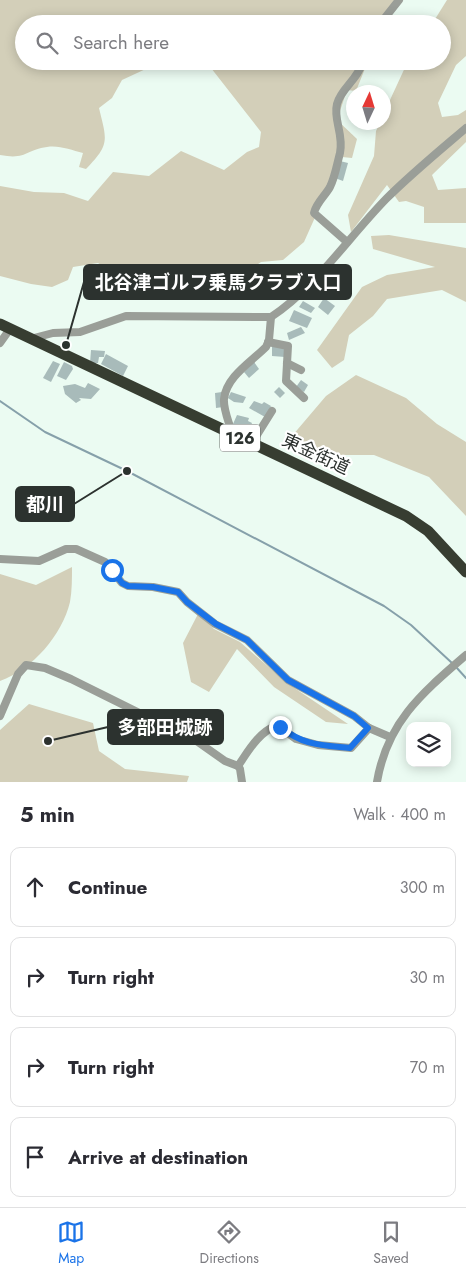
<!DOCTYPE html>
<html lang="en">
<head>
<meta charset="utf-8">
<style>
	:root { --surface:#fff; --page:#f2f2f3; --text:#2b2b33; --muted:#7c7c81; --line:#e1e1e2; --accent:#1a73e8 }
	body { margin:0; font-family:Jost,"Noto Sans JP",sans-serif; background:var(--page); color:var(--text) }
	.controls { position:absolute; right:15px; bottom:15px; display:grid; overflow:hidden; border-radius:10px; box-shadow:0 2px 12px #0003 }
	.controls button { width:45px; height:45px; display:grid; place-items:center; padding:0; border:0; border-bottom:1px solid var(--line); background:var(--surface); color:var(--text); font:25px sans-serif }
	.compass { position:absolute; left:346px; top:85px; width:45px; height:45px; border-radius:50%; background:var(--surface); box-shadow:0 2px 12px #0003; rotate:4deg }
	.stop { position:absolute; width:15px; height:15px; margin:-11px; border:4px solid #1a73e8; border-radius:50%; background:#fff }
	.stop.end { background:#1a73e8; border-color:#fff; box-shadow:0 1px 5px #0008 }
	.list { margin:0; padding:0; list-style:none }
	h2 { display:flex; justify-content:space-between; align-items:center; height:65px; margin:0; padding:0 20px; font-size:21px }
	h2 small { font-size:16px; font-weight:400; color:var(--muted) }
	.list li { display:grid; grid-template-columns:32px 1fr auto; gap:15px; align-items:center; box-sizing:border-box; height:80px; margin:0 10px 10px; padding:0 10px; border:1px solid var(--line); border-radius:10px }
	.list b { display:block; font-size:19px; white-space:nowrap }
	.list em { font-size:16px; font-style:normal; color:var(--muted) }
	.icon { flex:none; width:28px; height:28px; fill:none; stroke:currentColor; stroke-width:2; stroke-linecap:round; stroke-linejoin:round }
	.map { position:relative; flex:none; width:466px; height:782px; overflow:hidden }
	.search { position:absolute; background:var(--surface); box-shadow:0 2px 12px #0003; left:15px; right:15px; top:15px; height:55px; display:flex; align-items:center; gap:12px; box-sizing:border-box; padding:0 18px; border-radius:28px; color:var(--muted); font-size:19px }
	.sheet { height:425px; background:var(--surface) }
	nav { display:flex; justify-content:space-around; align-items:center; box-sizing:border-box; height:70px; border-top:1px solid var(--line); background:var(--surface); font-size:14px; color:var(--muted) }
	nav a { display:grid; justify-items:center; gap:2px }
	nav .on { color:var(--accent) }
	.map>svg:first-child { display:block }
	.green { fill:#d3cfb9 }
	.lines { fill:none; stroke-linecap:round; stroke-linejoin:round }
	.stream { stroke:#86a0aa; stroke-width:2 }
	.building { fill:#a8bbba }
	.minor { stroke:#9a9e98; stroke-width:8 }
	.highway { stroke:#373d31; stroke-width:11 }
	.route { stroke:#1a73e8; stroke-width:6 }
	.labels { text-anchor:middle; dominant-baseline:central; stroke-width:4.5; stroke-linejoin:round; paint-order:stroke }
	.shield { fill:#fff; stroke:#6b706d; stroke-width:1 }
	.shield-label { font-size:16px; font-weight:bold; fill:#2c322f }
	.street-label { font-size:18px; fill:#2c322f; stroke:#fff }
	.leader { fill:none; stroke:#2c322f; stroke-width:2 }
	.callout-dot { fill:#2c322f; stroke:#fff; stroke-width:2 }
	.callout { fill:#2c322f; stroke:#2c322f; stroke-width:2 }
	.callout-label { font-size:19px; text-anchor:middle; font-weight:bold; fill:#fff }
</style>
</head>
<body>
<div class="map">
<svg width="466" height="782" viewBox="0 0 466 782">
	<rect width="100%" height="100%" fill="#ebfbf2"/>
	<g class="green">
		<path d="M 0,0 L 398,0 L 387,24 L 24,24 L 24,61 L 163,61 L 122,80 L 112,98 L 99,108 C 107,141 110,144 86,169 L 79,167 L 83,153 C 71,150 59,145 47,147 C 25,150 27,160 0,155 Z"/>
		<path d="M 447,0 L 466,0 L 466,56 L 456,65 L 438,103 L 442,117 L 458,115 L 466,110 L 466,142 L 432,175 L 438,190 L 466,188 L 466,223 L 424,223 L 424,207 L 406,201 L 399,202 L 387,185 L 351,232 L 348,215 L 374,156 L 376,131 L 380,123 L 384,122 L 384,113 L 408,61 L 442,61 L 442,24 L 432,24 Z"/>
		<path d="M 200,61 L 368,61 L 356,91 L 347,90 L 337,120 L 357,139 L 352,158 L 342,157 L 304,242 L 283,260 L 261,262 L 219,291 L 185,297 L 173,275 C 148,275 118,280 98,263 L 73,267 L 68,280 L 52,287 L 31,284 L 0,276 L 0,186 L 34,192 L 64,193 L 88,201 L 113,172 L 149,176 L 181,151 L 224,170 L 247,152 L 259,147 L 261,132 L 211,68 Z"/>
		<path d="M 389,235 L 466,248 L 466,302 L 442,290 L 387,299 L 373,316 L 349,335 L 344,360 L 332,368 L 317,350 L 362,287 L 387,275 L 435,267 L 373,249 L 371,236 Z"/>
		<path d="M 356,375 L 406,398 L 437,424 L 466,442 L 466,516 L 429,477 L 374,455 L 332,455 L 292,436 L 326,396 Z"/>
		<path d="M 72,567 C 72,578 72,591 70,602 C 62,635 33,669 0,681 L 0,574 L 36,585 Z"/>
		<path d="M 198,614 L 214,629 L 240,642 L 287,683 L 348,724 L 326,722 L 274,687 L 237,649 L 209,692 L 191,682 L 183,643 Z"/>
		<path d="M 29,704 L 93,723 L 99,751 L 125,769 L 189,776 L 187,782 L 0,782 L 0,730 Z"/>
	</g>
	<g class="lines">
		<g class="stream">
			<path d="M 0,401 L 45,432 L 127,471 L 384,606 L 411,625 L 452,663"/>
			<path d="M 456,667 L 466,678"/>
		</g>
	</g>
	<g class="building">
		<path d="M 340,161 L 348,163 L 343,181 L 335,178 Z"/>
		<path d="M 324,298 L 335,306 L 328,315 L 318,307 Z"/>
		<path d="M 303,301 L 315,308 L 311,313 L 299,307 Z"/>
		<path d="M 294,310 L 312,318 L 307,328 L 289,321 Z"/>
		<path d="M 301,327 L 305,333 L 289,340 L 287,333 Z"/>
		<path d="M 272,346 L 286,346 L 285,357 L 272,356 Z"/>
		<path d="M 91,350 L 105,351 L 104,357 L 99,357 L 98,363 L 90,363 Z"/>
		<path d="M 106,354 L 128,366 L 123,376 L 101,364 Z"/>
		<path d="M 53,361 L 60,364 L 51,382 L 43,378 Z"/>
		<path d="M 64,362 L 72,366 L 73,369 L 66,380 L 57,376 Z"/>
		<path d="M 254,362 L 259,369 L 249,378 L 244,372 Z"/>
		<path d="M 301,380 L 308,385 L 304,392 L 296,387 Z"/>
		<path d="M 88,383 L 100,389 L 91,399 L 79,398 L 81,400 L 76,403 L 65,394 L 63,386 L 75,384 L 85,388 Z"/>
		<path d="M 279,387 L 285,393 L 280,398 L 274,392 Z"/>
		<path d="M 222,392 L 223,407 L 216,408 L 215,393 Z"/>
		<path d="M 231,392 L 246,397 L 243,403 L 234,402 L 228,398 Z"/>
		<path d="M 254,401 L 262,404 L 264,402 L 271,406 L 265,417 L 249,408 Z"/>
		<path d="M 237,415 L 249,418 L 248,421 L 252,423 L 249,430 L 233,424 Z"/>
	</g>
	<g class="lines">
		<g class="minor">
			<path d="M 380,24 L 399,0"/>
			<path d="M 347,242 L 314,213 C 316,203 325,196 330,187 C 335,177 337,164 340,153 C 344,134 333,120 337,104 C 341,88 358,80 363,61"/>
			<path d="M 30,339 L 53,333 L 80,332 L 126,316 L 271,317 C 316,287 348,238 386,199 C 411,174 439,151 466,128"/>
			<path d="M 268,342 L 288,346 L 286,381 L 304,398"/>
			<path d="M 0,343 L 10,329"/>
			<path d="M 287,363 L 301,370"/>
			<path d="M 232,434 C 230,424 223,410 224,399 C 226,377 251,362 266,347 L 269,340 L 271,317"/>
			<path d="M 252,443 L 272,411"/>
			<path d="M 0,559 L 39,561 L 66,549 L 76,549 L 105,562 L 122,583 L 128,586 L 153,587 L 178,592 L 187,602 L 215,624 L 247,640 L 288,680 L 354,716 L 369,728 L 390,737"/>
			<path d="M 0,716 L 18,674 L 26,665 L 45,668 L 71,679 L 198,742 L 225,761 L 238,766 L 240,769 L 242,782"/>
			<path d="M 238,766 C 249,750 258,733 277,725 L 296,739 L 318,745 L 351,748 L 369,728"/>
			<path d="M 377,782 C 387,722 422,693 466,655"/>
		</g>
		<path class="highway" d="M 0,324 L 406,516 L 428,531 L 466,572"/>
	</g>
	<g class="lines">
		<path class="route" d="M 112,570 L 122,583 L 128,586 L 153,587 L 178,592 L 187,602 L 216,624 L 247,640 L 288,680 L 354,716 L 368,728 L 350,748 C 320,745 305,746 280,727"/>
	</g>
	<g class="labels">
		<rect class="shield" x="220" y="424.5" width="40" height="27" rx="4"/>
		<g class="shield-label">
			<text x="240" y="438">126</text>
		</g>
		<g class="street-label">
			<text transform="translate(316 454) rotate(25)">東金街道</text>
		</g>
	</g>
	<path class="leader" d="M66 345L84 282M127 471L74 504M48 741L108 727"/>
	<g class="callout-dot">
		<circle cx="66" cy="345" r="5"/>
		<circle cx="127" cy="471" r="5"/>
		<circle cx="48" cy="741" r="5"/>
	</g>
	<g class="callout">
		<rect x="84" y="265" width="267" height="34" rx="5"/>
		<rect x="16" y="487" width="58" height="34" rx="5"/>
		<rect x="108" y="710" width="115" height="34" rx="5"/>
	</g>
	<g class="callout-label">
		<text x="218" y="289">北谷津ゴルフ乗馬クラブ入口</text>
		<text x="45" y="511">都川</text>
		<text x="165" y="734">多部田城跡</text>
	</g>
</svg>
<div class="controls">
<button><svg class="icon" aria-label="layers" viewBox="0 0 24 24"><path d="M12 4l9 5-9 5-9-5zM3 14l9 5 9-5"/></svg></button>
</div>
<svg class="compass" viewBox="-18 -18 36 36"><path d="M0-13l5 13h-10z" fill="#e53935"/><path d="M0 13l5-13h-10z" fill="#7c7c81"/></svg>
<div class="stop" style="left:112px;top:570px"></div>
<div class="stop end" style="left:280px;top:727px"></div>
<div class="search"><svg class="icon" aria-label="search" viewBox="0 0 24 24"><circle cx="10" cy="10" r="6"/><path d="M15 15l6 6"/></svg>Search here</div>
</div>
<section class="sheet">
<h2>5 min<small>Walk · 400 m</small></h2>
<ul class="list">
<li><svg class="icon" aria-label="ahead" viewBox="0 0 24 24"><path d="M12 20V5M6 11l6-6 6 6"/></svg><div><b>Continue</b></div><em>300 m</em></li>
<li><svg class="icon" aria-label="right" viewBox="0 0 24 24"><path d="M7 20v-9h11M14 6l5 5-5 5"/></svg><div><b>Turn right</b></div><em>30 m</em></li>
<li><svg class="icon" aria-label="right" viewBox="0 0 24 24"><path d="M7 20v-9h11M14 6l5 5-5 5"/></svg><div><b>Turn right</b></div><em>70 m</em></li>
<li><svg class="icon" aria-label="arrive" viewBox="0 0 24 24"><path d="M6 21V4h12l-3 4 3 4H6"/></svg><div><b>Arrive at destination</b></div></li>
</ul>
</section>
<nav>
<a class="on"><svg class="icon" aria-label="map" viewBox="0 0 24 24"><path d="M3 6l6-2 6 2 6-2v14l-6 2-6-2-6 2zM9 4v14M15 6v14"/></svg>Map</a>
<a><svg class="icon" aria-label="directions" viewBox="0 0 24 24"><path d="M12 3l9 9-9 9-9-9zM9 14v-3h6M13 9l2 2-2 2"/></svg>Directions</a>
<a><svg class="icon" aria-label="saved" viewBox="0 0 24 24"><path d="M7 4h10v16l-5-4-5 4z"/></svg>Saved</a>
</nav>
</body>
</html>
